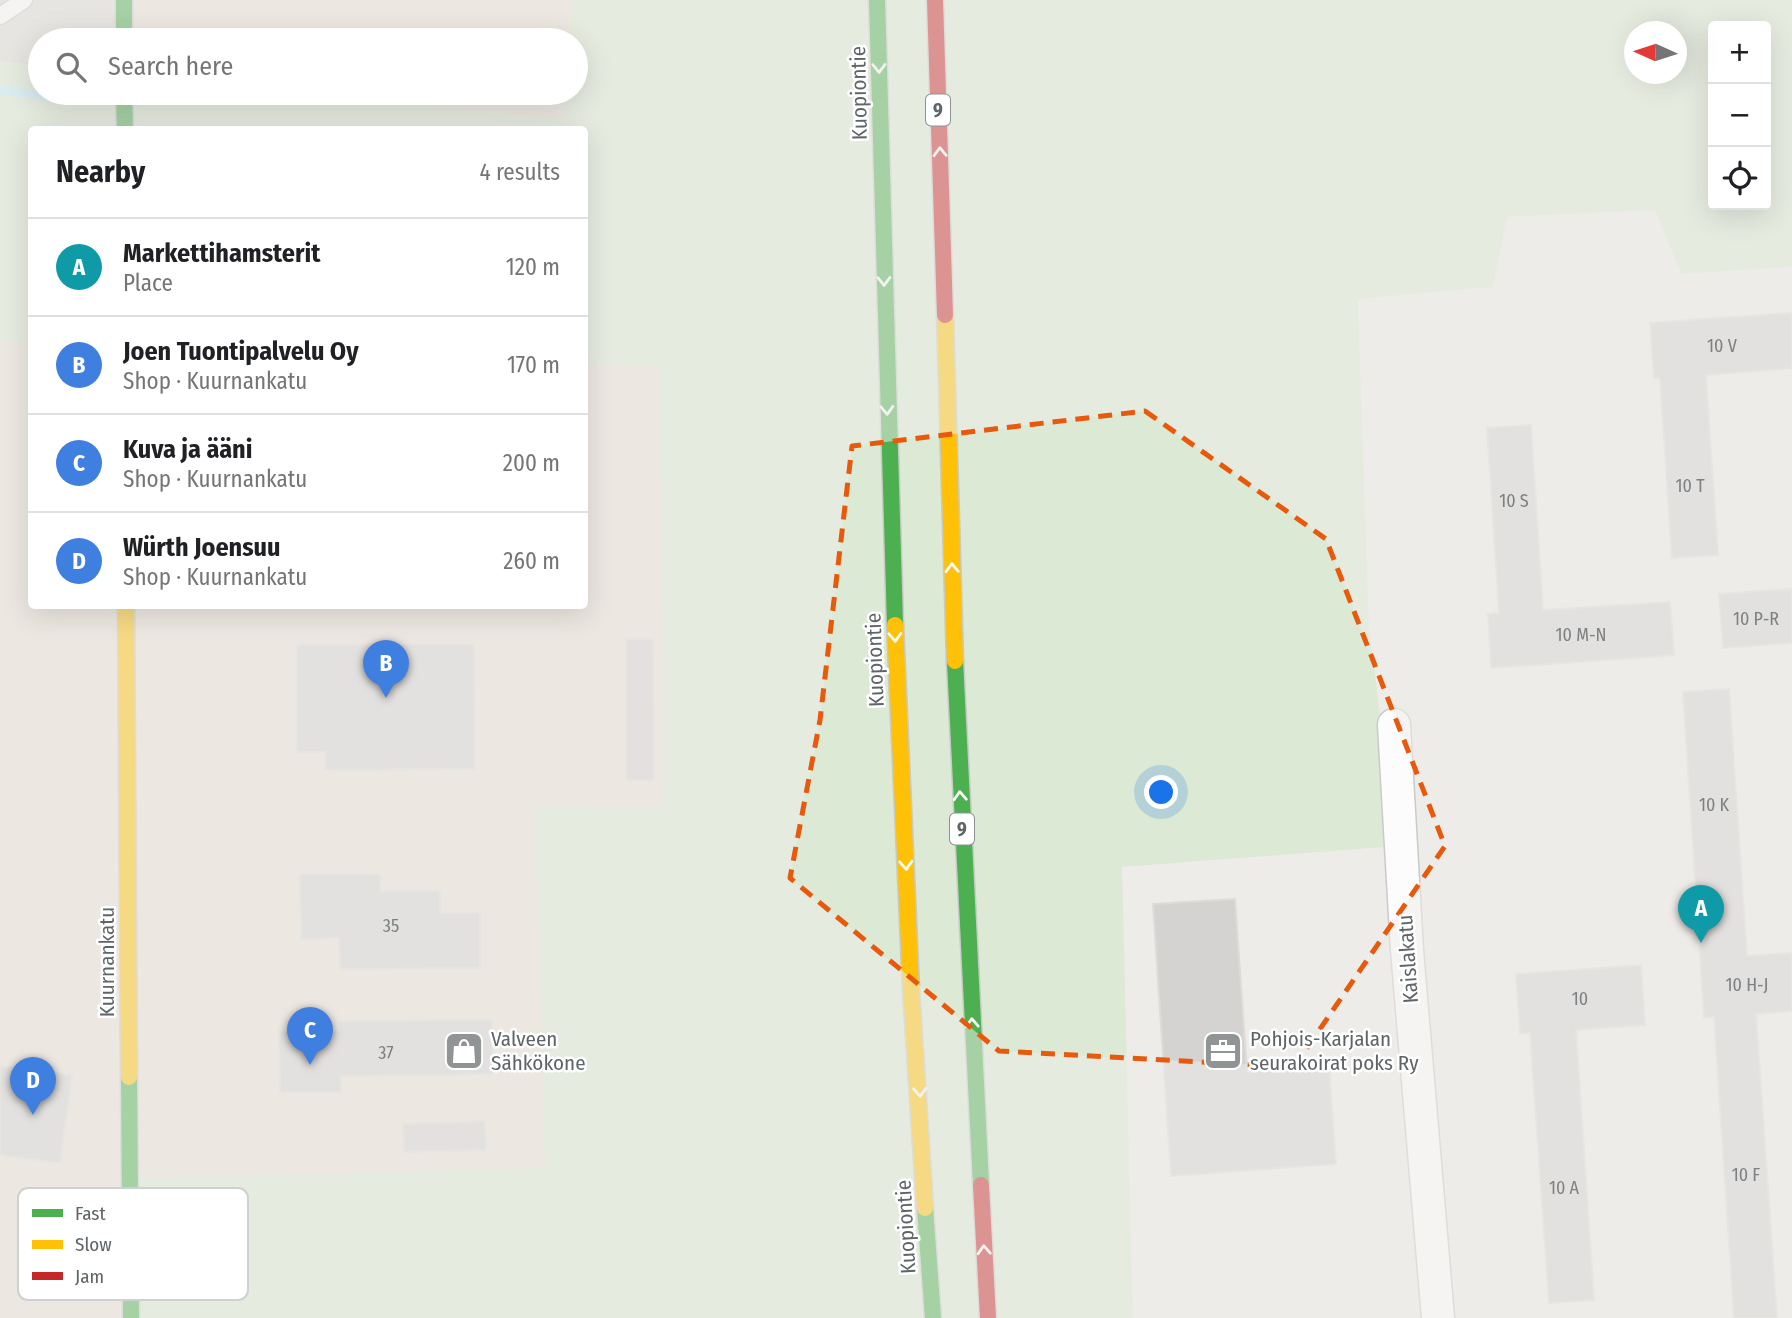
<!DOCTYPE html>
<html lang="en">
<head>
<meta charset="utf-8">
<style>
	:root { --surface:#fff; --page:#f6f6f6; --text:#202124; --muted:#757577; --line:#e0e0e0; --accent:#ea580c }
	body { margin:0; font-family:"Fira Sans Condensed",sans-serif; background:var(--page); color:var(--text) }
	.controls { position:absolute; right:21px; top:21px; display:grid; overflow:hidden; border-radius:7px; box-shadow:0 7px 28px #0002 }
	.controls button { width:63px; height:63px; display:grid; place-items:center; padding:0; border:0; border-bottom:2px solid var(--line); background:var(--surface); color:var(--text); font:35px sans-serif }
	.compass { position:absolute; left:1624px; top:21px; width:63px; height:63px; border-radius:50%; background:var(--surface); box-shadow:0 7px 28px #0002; rotate:273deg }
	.you { position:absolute; left:1162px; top:793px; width:24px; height:24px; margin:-18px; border:5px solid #fff; border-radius:50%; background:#1a73e8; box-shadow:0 0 0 10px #1a73e833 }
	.badge { display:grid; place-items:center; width:46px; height:46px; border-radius:50%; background:var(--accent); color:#fff; font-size:23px; font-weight:700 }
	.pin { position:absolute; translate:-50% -58px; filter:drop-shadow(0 2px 4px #0008) }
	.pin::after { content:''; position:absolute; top:37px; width:24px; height:21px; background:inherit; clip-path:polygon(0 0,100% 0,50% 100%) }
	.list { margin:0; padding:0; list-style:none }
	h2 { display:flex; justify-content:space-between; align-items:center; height:91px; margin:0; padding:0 28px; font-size:30px }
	h2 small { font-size:23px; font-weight:400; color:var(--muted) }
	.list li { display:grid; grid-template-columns:46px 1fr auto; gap:21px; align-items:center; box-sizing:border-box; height:98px; padding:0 28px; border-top:2px solid var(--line) }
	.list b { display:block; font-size:26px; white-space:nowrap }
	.list p { margin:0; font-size:23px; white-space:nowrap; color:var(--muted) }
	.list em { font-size:23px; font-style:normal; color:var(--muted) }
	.icon { flex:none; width:38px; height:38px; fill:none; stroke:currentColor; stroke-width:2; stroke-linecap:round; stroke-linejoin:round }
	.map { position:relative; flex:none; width:1792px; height:1318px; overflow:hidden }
	.search { position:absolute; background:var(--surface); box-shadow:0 7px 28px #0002; left:28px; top:28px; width:560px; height:77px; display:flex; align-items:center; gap:18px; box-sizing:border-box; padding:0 24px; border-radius:38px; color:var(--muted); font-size:26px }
	.panel { position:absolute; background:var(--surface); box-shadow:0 7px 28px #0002; left:28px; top:126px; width:560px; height:483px; border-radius:7px }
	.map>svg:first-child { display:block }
	.commercial { fill:#e8e0d8 }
	.industrial { fill:#dedbd9 }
	.green { fill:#dbe9d5; fill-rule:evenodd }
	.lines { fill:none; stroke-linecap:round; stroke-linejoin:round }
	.stream { stroke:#beecf8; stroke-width:9 }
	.building { fill:#d5d3d2; stroke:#dedbd8; stroke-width:2 }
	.lane-casing { stroke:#cacaca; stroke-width:19 }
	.street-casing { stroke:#cacaca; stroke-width:35 }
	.fast-casing { stroke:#c8c9c8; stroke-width:19 }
	.slow-casing { stroke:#c8c9c8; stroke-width:19 }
	.jam-casing { stroke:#c8c9c8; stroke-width:19 }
	.lane { stroke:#fcfcfc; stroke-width:16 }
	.street { stroke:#fcfcfc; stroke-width:32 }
	.fast { stroke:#4caf50; stroke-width:16 }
	.slow { stroke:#ffc107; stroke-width:16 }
	.jam { stroke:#c62828; stroke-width:16 }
	.oneway { stroke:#f6fbf6 }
	.marked { fill:none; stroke:#e8590c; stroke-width:5; stroke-dasharray:14 9; stroke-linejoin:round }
	.labels { text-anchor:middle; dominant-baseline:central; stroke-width:5; stroke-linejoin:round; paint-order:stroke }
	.number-label { font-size:18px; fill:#7d8183 }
	.shield { fill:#fff; stroke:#8e9295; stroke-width:2 }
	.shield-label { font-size:19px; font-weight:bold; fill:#5e6467 }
	.street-label { font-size:21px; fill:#5e6467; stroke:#fff }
	.poi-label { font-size:21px; fill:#5e6467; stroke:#fff; text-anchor:start }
	.key { fill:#fff; stroke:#cfd0d1; stroke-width:2 }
	.key-label { font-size:19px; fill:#5e6467 }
</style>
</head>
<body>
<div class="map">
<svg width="1792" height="1318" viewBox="0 0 1792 1318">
	<rect width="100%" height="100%" fill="#eeece9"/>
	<g class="commercial">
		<path d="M 121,0 L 571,0 L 568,40 L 120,40 Z"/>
		<path d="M 291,93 L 565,93 L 563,119 Z"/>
		<path d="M 0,341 L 31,344 L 32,606 L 584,606 L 585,364 L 659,366 L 665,809 L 535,806 L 546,1168 L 135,1178 L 133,1318 L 0,1318 Z"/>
	</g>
	<path class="industrial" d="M 0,0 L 121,0 L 120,40 L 40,40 L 40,66 L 0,61 Z"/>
	<path class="green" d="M 571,0 L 1792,0 L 1792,267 L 1681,274 L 1655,210 L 1507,217 L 1493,287 L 1358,299 L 1369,625 L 1396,846 L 1122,867 L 1133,1318 L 133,1318 L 135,1178 L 545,1168 L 535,806 L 665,808 L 659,366 L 585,364 L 584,130 L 32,130 L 31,344 L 0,341 L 0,61 L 40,66 L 40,93 L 291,93 L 563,119 L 565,93 L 576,93 L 576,40 L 568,40 ZM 1713,26 L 1766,26 L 1766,205 L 1713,205 ZM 1634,32 L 1676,32 L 1676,74 L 1634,74 Z"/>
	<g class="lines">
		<path class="stream" d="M 0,90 L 74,100"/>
	</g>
	<g class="building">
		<path d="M 1792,313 L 1792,368 L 1706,375 L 1718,555 L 1672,558 L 1660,378 L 1654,378 L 1650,323 Z"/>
		<path d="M 1531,425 L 1543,610 L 1670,602 L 1674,655 L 1491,668 L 1488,614 L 1499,613 L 1487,428 Z"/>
		<path d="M 1792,589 L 1792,643 L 1723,648 L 1719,594 Z"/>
		<path d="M 626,639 L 653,639 L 654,780 L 626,780 Z"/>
		<path d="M 474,644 L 475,769 L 325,770 L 325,752 L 297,752 L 297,645 Z"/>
		<path d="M 1729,689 L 1747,956 L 1792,953 L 1792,1011 L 1756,1014 L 1777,1318 L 1734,1318 L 1714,1017 L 1704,1017 L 1683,692 Z"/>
		<path d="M 300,874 L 380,874 L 380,891 L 440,891 L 440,913 L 480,913 L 480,968 L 340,969 L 339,938 L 301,939 Z"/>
		<path d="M 1235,899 L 1247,1072 L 1329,1067 L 1336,1164 L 1171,1176 L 1153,904 Z"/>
		<path d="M 1641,965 L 1645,1025 L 1576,1030 L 1594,1300 L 1549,1303 L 1530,1033 L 1520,1033 L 1516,974 Z"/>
		<path d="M 492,1020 L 493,1074 L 340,1076 L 341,1092 L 280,1092 L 279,1031 L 339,1031 L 339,1021 Z"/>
		<path d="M 0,1066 L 72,1075 L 60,1163 L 0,1155 Z"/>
		<path d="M 485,1121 L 486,1150 L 404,1152 L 403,1124 Z"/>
	</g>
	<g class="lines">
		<g class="lane-casing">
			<path id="lane" d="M 0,16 L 24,0"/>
		</g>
		<g class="street-casing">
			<path id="street" d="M 1394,725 L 1407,950 L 1438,1318"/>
		</g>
		<g class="fast-casing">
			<g id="fast">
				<path d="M 124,0 L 124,40"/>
				<path d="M 877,0 L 895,625"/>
				<path d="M 124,93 L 125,130"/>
				<path d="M 955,661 L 981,1185"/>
				<path d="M 129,1077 L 131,1318"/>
				<path d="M 925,1208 L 933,1318"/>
			</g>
		</g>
		<g class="slow-casing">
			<g id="slow">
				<path d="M 945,315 L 955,661"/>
				<path d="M 126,606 L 129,1077"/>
				<path d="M 895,625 L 911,989 L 925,1208"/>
			</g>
		</g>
		<g class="jam-casing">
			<g id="jam">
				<path d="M 935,0 L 945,315"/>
				<path d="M 981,1185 L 988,1318"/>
			</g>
		</g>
		<use href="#lane" class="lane"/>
		<use href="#street" class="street"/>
		<use href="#fast" class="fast"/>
		<use href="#slow" class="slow"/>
		<use href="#jam" class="jam"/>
	</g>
	<defs><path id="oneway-chevron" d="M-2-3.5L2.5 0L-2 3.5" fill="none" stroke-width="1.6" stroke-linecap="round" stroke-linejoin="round" transform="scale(1.75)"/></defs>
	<g class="oneway">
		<use href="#oneway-chevron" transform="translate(879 68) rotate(89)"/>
		<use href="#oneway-chevron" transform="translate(940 152) rotate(-92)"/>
		<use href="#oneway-chevron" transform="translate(884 281) rotate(89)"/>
		<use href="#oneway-chevron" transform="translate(887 410) rotate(88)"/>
		<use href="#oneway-chevron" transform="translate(952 568) rotate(-92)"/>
		<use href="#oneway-chevron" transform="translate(895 637) rotate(88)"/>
		<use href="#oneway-chevron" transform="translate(960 796) rotate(-93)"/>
		<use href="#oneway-chevron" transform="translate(906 865) rotate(87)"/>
		<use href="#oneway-chevron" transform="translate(972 1023) rotate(-93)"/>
		<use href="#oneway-chevron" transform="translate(920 1092) rotate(87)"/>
		<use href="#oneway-chevron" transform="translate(984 1250) rotate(-93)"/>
	</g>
	<path d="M0 0H1792V1318H0ZM 1145,411 L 1326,539 L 1445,846 L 1294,1067 L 999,1051 L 790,878 L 820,720 L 852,446 Z" fill="#eeece9" fill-opacity=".55" fill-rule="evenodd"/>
	<path class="marked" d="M 1145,411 L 1326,539 L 1445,846 L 1294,1067 L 999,1051 L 790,878 L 820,720 L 852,446 Z"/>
	<defs>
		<g id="shop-square" transform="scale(2.0125)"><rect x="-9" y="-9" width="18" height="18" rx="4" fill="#909494" stroke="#fff"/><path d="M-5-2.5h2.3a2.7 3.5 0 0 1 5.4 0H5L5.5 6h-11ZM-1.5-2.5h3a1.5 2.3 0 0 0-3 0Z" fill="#fff"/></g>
		<g id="office-square" transform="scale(2.0125)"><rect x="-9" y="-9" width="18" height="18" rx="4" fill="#909494" stroke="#fff"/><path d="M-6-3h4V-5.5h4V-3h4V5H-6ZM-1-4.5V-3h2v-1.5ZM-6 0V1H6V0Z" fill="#fff"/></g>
	</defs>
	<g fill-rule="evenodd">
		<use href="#shop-square" x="464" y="1051"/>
		<use href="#office-square" x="1223" y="1051"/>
	</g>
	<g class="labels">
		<g class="number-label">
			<text x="1722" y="346">10 V</text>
			<text x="1690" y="486">10 T</text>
			<text x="1514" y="501">10 S</text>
			<text x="1756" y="619">10 P-R</text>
			<text x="1581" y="635">10 M-N</text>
			<text x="1714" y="805">10 K</text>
			<text x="391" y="926">35</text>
			<text x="1747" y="985">10 H-J</text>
			<text x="1580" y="999">10</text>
			<text x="386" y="1053">37</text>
			<text x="1746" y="1175">10 F</text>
			<text x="1564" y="1188">10 A</text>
		</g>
		<g class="shield">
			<rect x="926" y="94.5" width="24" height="31" rx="5"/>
			<rect x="950" y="813.5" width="24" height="31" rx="5"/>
		</g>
		<g class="shield-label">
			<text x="938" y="110">9</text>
			<text x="962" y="829">9</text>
		</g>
		<g class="street-label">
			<text transform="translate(859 93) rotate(-91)">Kuopiontie</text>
			<text transform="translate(875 660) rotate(-92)">Kuopiontie</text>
			<text transform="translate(1408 959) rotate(-94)">Kaislakatu</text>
			<text transform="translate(107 962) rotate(-90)">Kuurnankatu</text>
			<text transform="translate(906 1227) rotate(-93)">Kuopiontie</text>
		</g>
		<g class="poi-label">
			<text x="491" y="1039">Valveen<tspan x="491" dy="24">Sähkökone</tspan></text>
			<text x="1250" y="1039">Pohjois-Karjalan<tspan x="1250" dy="24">seurakoirat poks Ry</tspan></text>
		</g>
	</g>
	<rect x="18" y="1188" width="230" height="112" rx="10" class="key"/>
	<rect x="32" y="1209" width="31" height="8" fill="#4caf50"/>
	<rect x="32" y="1240" width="31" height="9" fill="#ffc107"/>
	<rect x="32" y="1272" width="31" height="8" fill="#c62828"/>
	<g class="key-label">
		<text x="75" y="1220">Fast</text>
		<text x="75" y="1251">Slow</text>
		<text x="75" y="1283">Jam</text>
	</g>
</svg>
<div class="controls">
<button>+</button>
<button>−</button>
<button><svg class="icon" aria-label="locate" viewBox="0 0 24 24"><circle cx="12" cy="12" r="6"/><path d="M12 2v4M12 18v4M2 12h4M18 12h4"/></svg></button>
</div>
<svg class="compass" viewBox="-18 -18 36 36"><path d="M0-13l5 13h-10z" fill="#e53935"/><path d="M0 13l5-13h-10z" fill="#757577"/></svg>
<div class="you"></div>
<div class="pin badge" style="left:1701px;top:943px;background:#0f9aa8">A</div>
<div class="pin badge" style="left:386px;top:698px;background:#3f7fe0">B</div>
<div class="pin badge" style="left:310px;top:1065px;background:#3f7fe0">C</div>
<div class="pin badge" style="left:33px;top:1115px;background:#3f7fe0">D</div>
<div class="search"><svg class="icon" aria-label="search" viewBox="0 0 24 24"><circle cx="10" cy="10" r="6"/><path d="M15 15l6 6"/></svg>Search here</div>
<section class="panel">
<h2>Nearby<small>4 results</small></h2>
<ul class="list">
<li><span class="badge" style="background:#0f9aa8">A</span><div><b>Markettihamsterit</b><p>Place</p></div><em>120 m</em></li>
<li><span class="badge" style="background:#3f7fe0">B</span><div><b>Joen Tuontipalvelu Oy</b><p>Shop · Kuurnankatu</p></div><em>170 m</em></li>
<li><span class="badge" style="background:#3f7fe0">C</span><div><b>Kuva ja ääni</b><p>Shop · Kuurnankatu</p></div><em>200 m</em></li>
<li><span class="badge" style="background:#3f7fe0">D</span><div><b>Würth Joensuu</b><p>Shop · Kuurnankatu</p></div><em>260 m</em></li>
</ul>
</section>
</div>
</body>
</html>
